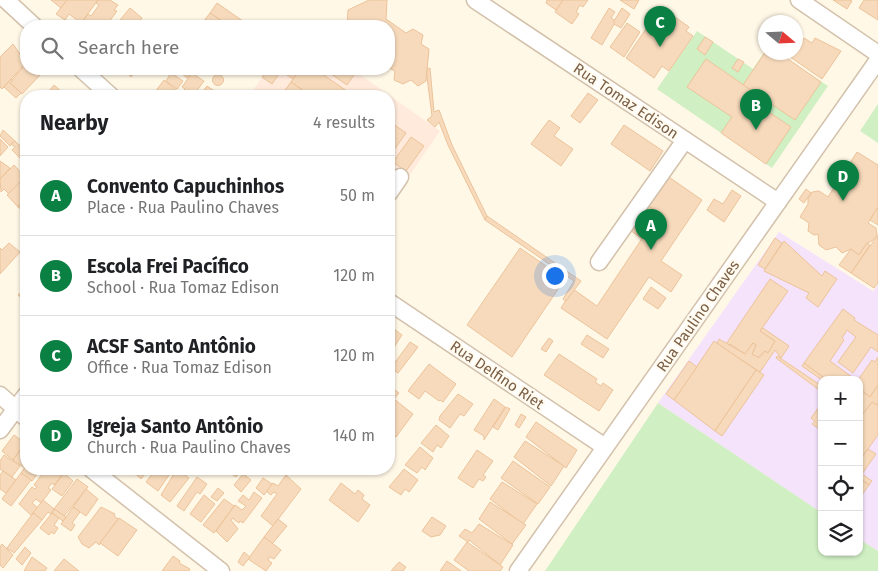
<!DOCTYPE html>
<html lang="en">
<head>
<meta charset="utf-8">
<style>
	:root { --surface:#fff; --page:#f2f2f2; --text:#202124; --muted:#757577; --line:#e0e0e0; --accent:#0b8043 }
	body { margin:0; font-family:"Fira Sans",sans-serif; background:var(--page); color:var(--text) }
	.controls { position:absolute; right:15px; bottom:15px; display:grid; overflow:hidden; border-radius:10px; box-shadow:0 1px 4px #0004 }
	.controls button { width:45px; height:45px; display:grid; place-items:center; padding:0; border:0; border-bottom:1px solid var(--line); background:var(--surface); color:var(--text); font:25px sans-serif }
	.compass { position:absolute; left:758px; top:15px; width:45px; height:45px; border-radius:50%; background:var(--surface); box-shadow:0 1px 4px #0004; rotate:109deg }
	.you { position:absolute; left:554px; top:275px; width:18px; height:18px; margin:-12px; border:4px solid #fff; border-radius:50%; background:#1a73e8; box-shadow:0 0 0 8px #1a73e833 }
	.badge { display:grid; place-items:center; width:32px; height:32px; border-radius:50%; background:var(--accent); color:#fff; font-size:16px; font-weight:700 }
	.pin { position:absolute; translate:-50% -41px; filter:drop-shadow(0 1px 2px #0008) }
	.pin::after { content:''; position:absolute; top:26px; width:18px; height:15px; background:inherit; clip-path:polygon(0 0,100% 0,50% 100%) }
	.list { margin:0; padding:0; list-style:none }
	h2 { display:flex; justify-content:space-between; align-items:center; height:65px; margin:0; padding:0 20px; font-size:21px }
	h2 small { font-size:16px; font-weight:400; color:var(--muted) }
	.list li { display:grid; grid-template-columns:32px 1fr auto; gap:15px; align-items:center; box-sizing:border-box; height:80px; padding:0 20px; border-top:1px solid var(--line) }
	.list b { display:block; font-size:19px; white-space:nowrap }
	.list p { margin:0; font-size:16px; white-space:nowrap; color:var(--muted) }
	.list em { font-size:16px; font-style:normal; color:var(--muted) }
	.icon { flex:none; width:28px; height:28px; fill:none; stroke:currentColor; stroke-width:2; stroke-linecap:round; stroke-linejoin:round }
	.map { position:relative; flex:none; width:878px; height:571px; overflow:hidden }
	.search { position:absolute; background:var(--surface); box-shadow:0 1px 4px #0004; left:20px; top:20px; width:375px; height:55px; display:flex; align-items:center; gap:12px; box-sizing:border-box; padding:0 18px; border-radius:20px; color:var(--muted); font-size:19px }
	.panel { position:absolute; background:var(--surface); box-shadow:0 1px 4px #0004; left:20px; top:90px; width:375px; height:385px; border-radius:20px }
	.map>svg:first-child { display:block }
	.commercial { fill:#ffeadb }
	.education { fill:#f5e3fb }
	.green { fill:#d0efc3 }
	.building { fill:#f7dabb; stroke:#ecc39a }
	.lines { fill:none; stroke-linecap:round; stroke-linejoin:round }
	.minor-casing { stroke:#d3c1ab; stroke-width:19 }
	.minor { stroke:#fff; stroke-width:16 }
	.labels { text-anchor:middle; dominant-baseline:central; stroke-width:4.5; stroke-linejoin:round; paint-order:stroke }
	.street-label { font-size:15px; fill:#7c6047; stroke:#fffbf0 }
</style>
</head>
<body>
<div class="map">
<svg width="878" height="571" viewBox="0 0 878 571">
	<rect width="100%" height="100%" fill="#fff8e7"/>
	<path class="commercial" d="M 268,69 L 352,69 L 440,131 L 389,205 L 389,96 L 249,96 Z"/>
	<path class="education" d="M 779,232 L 873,291 L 878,285 L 878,551 L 859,539 L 859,380 L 822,380 L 822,513 L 658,403 Z"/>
	<g class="green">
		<path d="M 697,31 L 753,69 L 765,51 L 778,53 L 828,86 L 772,168 L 657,89 Z"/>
		<path d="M 878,104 L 878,143 L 860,131 Z"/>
		<path d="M 658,403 L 822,513 L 822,552 L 859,552 L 859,539 L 878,551 L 878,571 L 545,571 Z"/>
	</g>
	<g class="building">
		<path d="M 51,0 L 67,0 L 61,8 Z"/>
		<path d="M 67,0 L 98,0 L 81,23 L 69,14 L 65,20 L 56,14 Z"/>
		<path d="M 98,0 L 110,0 L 118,5 L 114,10 L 117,11 L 106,26 L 80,26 L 88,14 L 91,16 L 99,5 L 96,3 Z"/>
		<path d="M 369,0 L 387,0 L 386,19 L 406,33 L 413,29 L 423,35 L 421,44 L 429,49 L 426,81 L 418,86 L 411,80 L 403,84 L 394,80 L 395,71 L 389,68 L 389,26 L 347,26 L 348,10 Z"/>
		<path d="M 547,0 L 563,0 L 556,10 L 546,3 Z"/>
		<path d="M 563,0 L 588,0 L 583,7 L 580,5 L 576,12 L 579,14 L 572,24 L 555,12 Z"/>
		<path d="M 620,0 L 639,0 L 634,9 Z"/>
		<path d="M 833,0 L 850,0 L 852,1 L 847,9 Z"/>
		<path d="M 864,0 L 878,0 L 878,20 L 859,8 Z"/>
		<path d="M 217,3 L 250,26 L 229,26 L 210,13 Z"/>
		<path d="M 661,7 L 689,27 L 686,31 L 693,36 L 669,71 L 662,66 L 654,78 L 626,58 Z"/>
		<path d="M 130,8 L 142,18 L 136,26 L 115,26 Z"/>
		<path d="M 609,8 L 615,12 L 611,18 L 616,21 L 602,45 L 591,38 Z"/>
		<path d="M 622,8 L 630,14 L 621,28 L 614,24 L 614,21 Z"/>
		<path d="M 210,13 L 228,25 L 200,26 Z"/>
		<path d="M 627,23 L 640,32 L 624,57 L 610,47 Z"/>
		<path d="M 796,36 L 802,41 L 804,38 L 812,43 L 815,38 L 841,51 L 822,79 L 783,52 L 796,52 Z"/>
		<path d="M 705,37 L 713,42 L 705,55 L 697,49 Z"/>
		<path d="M 13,44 L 26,63 L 2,89 L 0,87 L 0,57 Z"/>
		<path d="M 766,51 L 778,52 L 821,82 L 795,120 L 743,85 Z"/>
		<path d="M 706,59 L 764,99 L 760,106 L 791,127 L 766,164 L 721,133 L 732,117 L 687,87 Z"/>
		<path d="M 738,59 L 744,62 L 738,72 L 732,68 Z"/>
		<path d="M 26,63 L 26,69 L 42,69 L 41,70 L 43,72 L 22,94 L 10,83 Z"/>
		<path d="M 430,68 L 434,112 L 439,110 L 452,145 L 487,216 L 485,220 L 448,145 L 439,122 L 435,127 L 427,120 L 432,116 L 427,77 L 427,69 Z"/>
		<path d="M 123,69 L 137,69 L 131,77 Z"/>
		<path d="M 176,69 L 194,69 L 187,78 Z"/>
		<path d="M 268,69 L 290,69 L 297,74 L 293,79 L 281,71 L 272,84 L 262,77 Z"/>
		<path d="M 300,69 L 315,69 L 354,96 L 311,96 L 291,82 Z"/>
		<path d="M 324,69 L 352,69 L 356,72 L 347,85 Z"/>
		<path d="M 171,73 L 183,81 L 177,89 L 166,81 Z"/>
		<path d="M 192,73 L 204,81 L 193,96 L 187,96 L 182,92 L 185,89 L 182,87 Z"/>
		<circle cx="218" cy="80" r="5.5"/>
		<path d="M 11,79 L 13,80 L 10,83 L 21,93 L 16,98 L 4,87 Z"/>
		<path d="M 164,80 L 177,91 L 173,96 L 152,96 Z"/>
		<path d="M 291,82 L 311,96 L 288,96 L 283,93 Z"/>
		<path d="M 54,85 L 64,94 L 62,96 L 45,96 Z"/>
		<path d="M 207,86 L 216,92 L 213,96 L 203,91 Z"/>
		<path d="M 588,93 L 598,100 L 580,123 L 571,116 Z"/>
		<path d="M 549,120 L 560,128 L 554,136 L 573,149 L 561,166 L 531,144 Z"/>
		<path d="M 389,121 L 406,133 L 389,157 Z"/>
		<path d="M 624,125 L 663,151 L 650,171 L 611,144 Z"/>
		<path d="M 3,130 L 15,141 L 10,146 L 0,136 Z"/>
		<path d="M 411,137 L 424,146 L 406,171 L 393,162 Z"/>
		<path d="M 0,139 L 8,147 L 0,156 Z"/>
		<path d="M 15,141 L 26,152 L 20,158 L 12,150 L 15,147 L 11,144 Z"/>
		<path d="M 857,152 L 878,165 L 878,207 L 868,223 L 876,228 L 877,235 L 872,241 L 867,243 L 859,255 L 851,249 L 842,253 L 836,247 L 826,250 L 819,245 L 818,234 L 814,235 L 808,231 L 809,223 L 800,217 L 808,204 L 808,199 L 812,192 L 819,191 L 828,197 Z"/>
		<path d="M 0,161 L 10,168 L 0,179 Z"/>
		<path d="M 14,165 L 25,177 L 9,194 L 4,189 L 1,192 L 0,179 Z"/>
		<path d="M 666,175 L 702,200 L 661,261 L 682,275 L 671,292 L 649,277 L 607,339 L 561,308 L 573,289 L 597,306 L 659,213 L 646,205 Z"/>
		<path d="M 20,182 L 26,186 L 26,198 L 18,207 L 7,195 Z"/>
		<path d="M 806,189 L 811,193 L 804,203 L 799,199 Z"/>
		<path d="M 732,190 L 741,196 L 724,222 L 707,210 L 714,199 L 723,204 Z"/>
		<path d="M 26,198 L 26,213 L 18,207 Z"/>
		<path d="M 647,205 L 659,213 L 642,239 L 630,230 Z"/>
		<path d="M 878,207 L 878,225 L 870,220 Z"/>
		<path d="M 487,216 L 581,281 L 566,301 L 563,299 L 574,281 L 485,220 Z"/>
		<path d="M 878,235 L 878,283 L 874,288 L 851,273 Z"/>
		<path d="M 775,238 L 782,243 L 765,269 L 758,265 Z"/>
		<path d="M 784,241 L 822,276 L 825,271 L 837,279 L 818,307 L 806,298 L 809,293 L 764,271 Z"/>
		<path d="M 9,243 L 20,252 L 0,274 L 0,248 L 2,250 Z"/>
		<path d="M 867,243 L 870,245 L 851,273 L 839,265 L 851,249 L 859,255 Z"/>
		<path d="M 520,248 L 565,279 L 512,357 L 467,325 Z"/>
		<path d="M 770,279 L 788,291 L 760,331 L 775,341 L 768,353 L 765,351 L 757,358 L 752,354 L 756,345 L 753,343 L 745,354 L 730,344 L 729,345 L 726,344 Z"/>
		<path d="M 26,287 L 26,302 L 18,295 Z"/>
		<path d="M 651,287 L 666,298 L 658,309 L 643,299 Z"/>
		<path d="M 843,309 L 855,318 L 854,320 L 878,335 L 878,352 L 871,347 L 853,373 L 838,362 L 856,337 L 847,330 L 842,338 L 844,340 L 830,361 L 856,380 L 827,380 L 804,363 Z"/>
		<path d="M 390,326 L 402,335 L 394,347 L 392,346 L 389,354 Z"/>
		<path d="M 763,328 L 789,346 L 781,358 L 775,350 L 760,372 L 717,344 L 719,339 L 745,354 L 753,343 L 756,345 L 752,354 L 759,358 L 765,351 L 768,353 L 775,341 L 760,331 Z"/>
		<path d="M 587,335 L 609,349 L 603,358 L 581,344 Z"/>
		<path d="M 549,338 L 553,341 L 546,352 L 541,349 Z"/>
		<path d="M 714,341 L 756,370 L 715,431 L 674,400 Z"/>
		<path d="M 410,342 L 418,347 L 398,373 L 391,368 Z"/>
		<path d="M 559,354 L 597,379 L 595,382 L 601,386 L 603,383 L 613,390 L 599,411 L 544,375 Z"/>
		<path d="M 777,356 L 822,386 L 822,392 L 776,358 Z"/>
		<path d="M 878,357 L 878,385 L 870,397 L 862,391 L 859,395 L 858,380 L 872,360 L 875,362 Z"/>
		<path d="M 689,361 L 697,367 L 674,400 L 666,394 Z"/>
		<path d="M 804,363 L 827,380 L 822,380 L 802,366 Z"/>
		<path d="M 429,364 L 456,384 L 443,402 L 440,400 L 439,401 L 425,391 L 419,399 L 408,391 Z"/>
		<path d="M 756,370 L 764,375 L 722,436 L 715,431 Z"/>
		<path d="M 878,385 L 878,403 L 877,405 L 872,402 L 859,419 L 859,395 L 862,391 L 870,397 Z"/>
		<path d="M 389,386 L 399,393 L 390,404 L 389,403 Z"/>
		<path d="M 458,394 L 473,404 L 464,416 L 460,414 L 450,428 L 439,420 L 440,416 Z"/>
		<path d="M 394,399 L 413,414 L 396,437 L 389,431 L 389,406 Z"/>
		<path d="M 494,399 L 505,407 L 484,440 L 484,436 L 474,430 Z"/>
		<path d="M 872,402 L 878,406 L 878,435 L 859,461 L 859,419 Z"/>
		<path d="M 822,403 L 822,431 L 812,424 L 815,421 L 811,418 Z"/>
		<path d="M 506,407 L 510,409 L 498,430 L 493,427 Z"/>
		<path d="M 521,414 L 526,417 L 519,428 L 515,425 Z"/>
		<path d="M 536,422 L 577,450 L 566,468 L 526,437 Z"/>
		<path d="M 436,425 L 449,436 L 441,448 L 437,445 L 433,452 L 421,443 Z"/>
		<path d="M 14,435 L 25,443 L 13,460 L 2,451 Z"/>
		<path d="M 525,441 L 564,466 L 551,486 L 514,457 Z"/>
		<path d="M 25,444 L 26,446 L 25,468 L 13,460 Z"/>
		<path d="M 420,447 L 433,458 L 425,470 L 422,467 L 417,473 L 405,465 Z"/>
		<path d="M 868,449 L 876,454 L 862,474 L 872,481 L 869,485 L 859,478 L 859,461 Z"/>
		<path d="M 477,450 L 493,461 L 483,475 L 486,477 L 483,481 L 479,479 L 473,488 L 458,478 Z"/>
		<path d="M 4,455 L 20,466 L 12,477 L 0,469 L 0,461 Z"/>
		<path d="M 513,461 L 550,487 L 538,504 L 501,478 Z"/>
		<path d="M 26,466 L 26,469 L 41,469 L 32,481 L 21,473 Z"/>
		<path d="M 46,469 L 54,469 L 63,474 L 54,485 L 52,483 L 48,488 L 51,490 L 41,503 L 36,499 L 32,503 L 38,508 L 32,516 L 19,504 L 32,487 L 35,489 L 37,487 L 34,485 Z"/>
		<path d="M 130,469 L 149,469 L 141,479 Z"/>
		<path d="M 156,469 L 161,469 L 169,475 L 158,491 L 146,482 Z"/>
		<path d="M 177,469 L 189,478 L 170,502 L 161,495 Z"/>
		<path d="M 224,469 L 242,469 L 236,477 Z"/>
		<path d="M 404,469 L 418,480 L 409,492 L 405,489 L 401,495 L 389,487 Z"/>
		<path d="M 3,471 L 16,480 L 6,493 L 0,489 L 0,475 Z"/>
		<path d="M 21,473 L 31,480 L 11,506 L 2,499 Z"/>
		<path d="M 64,473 L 73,481 L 62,496 L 52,489 Z"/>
		<path d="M 243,474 L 251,480 L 241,492 L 234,485 Z"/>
		<path d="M 286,475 L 301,489 L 273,526 L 261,516 L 277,494 L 274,492 L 271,495 L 266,491 L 273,483 L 278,486 Z"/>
		<path d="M 197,477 L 207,484 L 200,494 L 197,492 L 184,511 L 177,506 Z"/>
		<path d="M 263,478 L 272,484 L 264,495 L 256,488 Z"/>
		<path d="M 859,478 L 869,485 L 859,499 Z"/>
		<path d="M 77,479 L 88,487 L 64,516 L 54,509 Z"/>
		<path d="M 502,482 L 537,504 L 523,524 L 490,499 Z"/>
		<path d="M 341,483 L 355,494 L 358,490 L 364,495 L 362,499 L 370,505 L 358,522 L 329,500 Z"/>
		<path d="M 218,488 L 224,493 L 217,501 L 211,497 Z"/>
		<path d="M 86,489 L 98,499 L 86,516 L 73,507 Z"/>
		<path d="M 254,492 L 262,498 L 243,523 L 240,521 L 239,523 L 232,518 L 231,520 L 238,529 L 227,542 L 216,531 L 235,505 L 242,510 L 246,506 L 238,501 L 243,495 L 249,500 Z"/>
		<path d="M 204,495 L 215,504 L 201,522 L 190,514 Z"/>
		<path d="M 224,499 L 234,506 L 214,533 L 203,525 Z"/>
		<path d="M 43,500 L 54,509 L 51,514 L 48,512 L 42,520 L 33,513 Z"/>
		<path d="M 490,502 L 526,525 L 512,544 L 479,519 Z"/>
		<path d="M 73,507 L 80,512 L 72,523 L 75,525 L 71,531 L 61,524 Z"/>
		<path d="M 101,507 L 115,514 L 114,516 L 118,519 L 99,545 L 96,542 L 89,548 L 82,544 L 78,537 Z"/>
		<path d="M 54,509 L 66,517 L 63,521 L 52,513 Z"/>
		<path d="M 33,513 L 42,520 L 14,553 L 7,548 Z"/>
		<path d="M 52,513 L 59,518 L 54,525 L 58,528 L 54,534 L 51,532 L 49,535 L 40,528 Z"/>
		<path d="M 432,517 L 446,526 L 440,535 L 431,537 L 422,531 Z"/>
		<path d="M 119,518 L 137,530 L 118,556 L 100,543 Z"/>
		<path d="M 278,519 L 287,526 L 272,544 L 264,537 Z"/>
		<path d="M 479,524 L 513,545 L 500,565 L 469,540 L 468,542 L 459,536 L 465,529 L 472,533 Z"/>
		<path d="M 264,537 L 281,550 L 274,559 L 270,557 L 268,560 L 272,563 L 266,571 L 248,559 Z"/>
		<path d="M 467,542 L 503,567 L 500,571 L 469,571 L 454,560 Z"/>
		<path d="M 2,544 L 13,555 L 3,568 L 0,565 L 0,547 Z"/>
		<path d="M 25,547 L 31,553 L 22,565 L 16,559 Z"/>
		<path d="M 244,552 L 250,557 L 243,566 L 238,562 Z"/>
		<path d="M 173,556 L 180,561 L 179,563 L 190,569 L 189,571 L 162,571 Z"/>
		<path d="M 32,557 L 47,568 L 45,571 L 24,571 Z"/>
		<path d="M 64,559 L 79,571 L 54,571 Z"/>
		<path d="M 447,561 L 461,571 L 440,571 Z"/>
		<path d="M 399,562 L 406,567 L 403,571 L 391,571 Z"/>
	</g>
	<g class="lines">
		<g class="minor-casing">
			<g id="minor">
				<path d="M 6,0 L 34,26"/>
				<path d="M 475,0 L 778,202"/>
				<path d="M 799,0 L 878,54"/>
				<path d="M 81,69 L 111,96"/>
				<path d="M 389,193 L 400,177"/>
				<path d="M 599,262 L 685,140"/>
				<path d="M 389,302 L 605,447"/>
				<path d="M 0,395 L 26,418"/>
				<path d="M 0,430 L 26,395"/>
				<path d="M 91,469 L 221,571"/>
				<path d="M 518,571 L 878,60"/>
			</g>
		</g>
		<use href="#minor" class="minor"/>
	</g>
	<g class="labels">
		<g class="street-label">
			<text transform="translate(626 101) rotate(34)">Rua Tomaz Edison</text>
			<text transform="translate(698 316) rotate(-55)">Rua Paulino Chaves</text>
			<text transform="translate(497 375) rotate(34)">Rua Delfino Riet</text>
		</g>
	</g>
</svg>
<div class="controls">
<button>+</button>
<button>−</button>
<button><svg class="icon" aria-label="locate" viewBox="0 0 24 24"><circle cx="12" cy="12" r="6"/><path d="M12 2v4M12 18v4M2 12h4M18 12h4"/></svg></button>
<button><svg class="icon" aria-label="layers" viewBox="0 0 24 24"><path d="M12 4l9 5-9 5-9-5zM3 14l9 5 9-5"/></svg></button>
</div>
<svg class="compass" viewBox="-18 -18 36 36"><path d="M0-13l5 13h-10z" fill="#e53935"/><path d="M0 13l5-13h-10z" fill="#757577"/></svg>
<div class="you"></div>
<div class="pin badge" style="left:651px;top:250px">A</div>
<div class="pin badge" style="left:756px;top:130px">B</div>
<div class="pin badge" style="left:660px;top:47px">C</div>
<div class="pin badge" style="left:843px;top:201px">D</div>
<div class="search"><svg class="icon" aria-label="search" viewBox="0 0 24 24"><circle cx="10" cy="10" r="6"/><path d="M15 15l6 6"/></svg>Search here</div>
<section class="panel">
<h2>Nearby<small>4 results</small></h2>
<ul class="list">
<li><span class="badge">A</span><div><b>Convento Capuchinhos</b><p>Place · Rua Paulino Chaves</p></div><em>50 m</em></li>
<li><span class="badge">B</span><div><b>Escola Frei Pacífico</b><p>School · Rua Tomaz Edison</p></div><em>120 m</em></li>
<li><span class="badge">C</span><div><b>ACSF Santo Antônio</b><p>Office · Rua Tomaz Edison</p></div><em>120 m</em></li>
<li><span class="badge">D</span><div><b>Igreja Santo Antônio</b><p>Church · Rua Paulino Chaves</p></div><em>140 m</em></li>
</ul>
</section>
</div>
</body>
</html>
